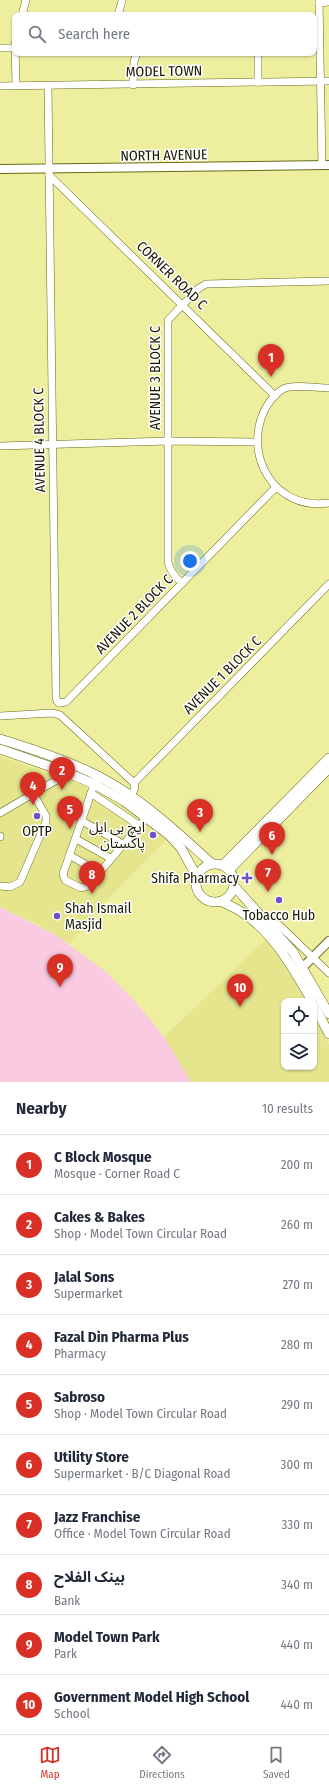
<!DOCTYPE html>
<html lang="en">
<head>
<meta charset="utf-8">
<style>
  body { margin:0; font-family:"Fira Sans Condensed","Noto Sans Arabic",sans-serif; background:#f6f6f7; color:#1f2937 }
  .controls { position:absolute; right:12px; bottom:12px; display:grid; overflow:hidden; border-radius:8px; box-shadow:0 1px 3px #0004 }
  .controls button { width:36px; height:36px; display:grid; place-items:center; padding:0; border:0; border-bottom:1px solid #e0e1e3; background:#fff; color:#1f2937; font:20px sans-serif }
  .you { position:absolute; left:190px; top:561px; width:14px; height:14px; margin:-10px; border:3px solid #fff; border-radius:50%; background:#1a73e8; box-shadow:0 0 0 6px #1a73e833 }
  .badge { display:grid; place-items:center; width:26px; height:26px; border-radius:50%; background:#d93025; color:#fff; font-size:13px; font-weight:700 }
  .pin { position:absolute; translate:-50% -33px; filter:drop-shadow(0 1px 2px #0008) }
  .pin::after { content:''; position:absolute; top:21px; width:14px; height:12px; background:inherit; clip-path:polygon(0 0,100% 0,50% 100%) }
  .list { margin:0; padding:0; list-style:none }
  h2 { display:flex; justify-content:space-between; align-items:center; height:52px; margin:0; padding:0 16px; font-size:17px }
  h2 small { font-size:13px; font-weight:400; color:#747a83 }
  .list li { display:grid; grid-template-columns:26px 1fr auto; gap:12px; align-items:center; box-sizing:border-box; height:60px; padding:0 16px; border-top:1px solid #e0e1e3 }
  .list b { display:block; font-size:15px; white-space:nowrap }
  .list p { margin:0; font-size:13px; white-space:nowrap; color:#747a83 }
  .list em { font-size:13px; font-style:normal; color:#747a83 }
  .icon { flex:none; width:22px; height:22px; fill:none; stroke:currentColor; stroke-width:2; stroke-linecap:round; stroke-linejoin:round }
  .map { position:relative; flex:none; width:329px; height:1082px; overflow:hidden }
  .search { position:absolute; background:#fff; box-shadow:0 1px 3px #0004; left:12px; right:12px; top:12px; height:44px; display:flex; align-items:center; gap:10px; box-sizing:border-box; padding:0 14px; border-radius:8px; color:#747a83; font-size:15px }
  .sheet { height:652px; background:#fff }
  nav { display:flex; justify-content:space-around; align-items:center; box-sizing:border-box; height:56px; border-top:1px solid #e0e1e3; background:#fff; font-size:11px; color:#747a83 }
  nav a { display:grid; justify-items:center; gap:2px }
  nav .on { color:#d93025 }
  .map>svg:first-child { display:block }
  .built { fill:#e4e58d }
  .green { fill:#f9cae0 }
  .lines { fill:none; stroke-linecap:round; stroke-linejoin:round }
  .minor-casing { stroke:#696915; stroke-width:8 }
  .tertiary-casing { stroke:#696915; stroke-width:10 }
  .secondary-casing { stroke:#696915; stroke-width:10 }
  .minor { stroke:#fff; stroke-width:7 }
  .tertiary { stroke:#fff; stroke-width:8 }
  .secondary { stroke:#fff; stroke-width:9 }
  .poi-dot { fill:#6c51cb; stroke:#fff; stroke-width:1.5 }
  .labels { text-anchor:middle; stroke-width:3; stroke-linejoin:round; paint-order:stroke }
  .street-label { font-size:14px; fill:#171600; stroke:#fff }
  .poi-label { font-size:14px; fill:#171600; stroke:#fff; text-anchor:end }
</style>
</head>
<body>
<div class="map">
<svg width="329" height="1082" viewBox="0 0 329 1082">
  <rect width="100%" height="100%" fill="#edef9f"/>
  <!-- built -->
  <g class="built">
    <path d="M 0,756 L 83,786 L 108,798 L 129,809 L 167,839 L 82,925 L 84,928 L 70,944 L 41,926 L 0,907 Z"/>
    <path d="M 266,939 L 294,977 L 307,1001 L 284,1001 L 284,1067 L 314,1067 L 314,1013 L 329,1045 L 329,1082 L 191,1082 L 164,1037 Z"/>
  </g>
  <!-- green -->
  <path class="green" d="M 0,907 L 56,935 L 105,971 L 136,1002 L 164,1037 L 191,1082 L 0,1082 Z"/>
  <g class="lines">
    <!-- minor casing -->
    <g class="minor-casing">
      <g id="minor">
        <path d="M 319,0 L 322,165"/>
        <path d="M 319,3 L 329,2"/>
        <path d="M 22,15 L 26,0"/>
        <path d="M 118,15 L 122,1"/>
        <path d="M 15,44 L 16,85"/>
        <path d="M 0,48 L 15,48"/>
        <path d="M 258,53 L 258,82"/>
        <path d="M 133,85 L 134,61 L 137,53"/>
        <path d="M 0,86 L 329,81"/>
        <path d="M 48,86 L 56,697 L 57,701 L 59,703"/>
        <path d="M 49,175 L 275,396"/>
        <path d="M 329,388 C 318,388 292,384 283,389 C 276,393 269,402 265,409 C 242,456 275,511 329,503"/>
        <path d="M 0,446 L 168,441 L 257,442"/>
        <path d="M 182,583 C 175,577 170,571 168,562 L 168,320 L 199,288 L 206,284 L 329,281"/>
        <path d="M 59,703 L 66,702 L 276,487"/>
        <path d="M 0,716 L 52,713 L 60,715 L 134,783 L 135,788 L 131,796"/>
        <path d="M 96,779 L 63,874 L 65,880 L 81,888 L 88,886 L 147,817"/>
        <path d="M 134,783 L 329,584"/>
        <path d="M 91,793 L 140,826"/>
        <path d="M 0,813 L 60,778 L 66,762"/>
        <path d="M 82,821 L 123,844"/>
        <path d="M 0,836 L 0,837"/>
        <path d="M 76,839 L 110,858"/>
        <path d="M 69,855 L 99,872"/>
        <path d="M 0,886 L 10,887 L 20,882 L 46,822 L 46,816 L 33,793"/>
        <path d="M 271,926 L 273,924 L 279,925 L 329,973"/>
      </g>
    </g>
    <!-- tertiary casing -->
    <g class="tertiary-casing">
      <g id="tertiary">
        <path d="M 0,169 L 329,165"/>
        <path d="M 298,972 L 329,941"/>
      </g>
    </g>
    <!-- secondary casing -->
    <g class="secondary-casing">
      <g id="secondary">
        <path d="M 0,739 C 33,749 67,760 98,776 C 141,798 176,831 212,864"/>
        <path d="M 0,749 L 63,771 L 94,784 L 124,801 L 169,835 L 181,848 L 197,877"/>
        <circle cx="215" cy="883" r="19"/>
        <path d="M 223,865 L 329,758"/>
        <path d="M 229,870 L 329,768"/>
        <path d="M 234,886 L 293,952 L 329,1014"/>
        <path d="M 221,901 C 228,905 236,908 243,913 C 274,933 294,970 312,1001"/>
        <path d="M 314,1005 L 329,1034"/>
      </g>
    </g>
    <!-- minor -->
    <use href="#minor" class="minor"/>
    <!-- tertiary -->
    <use href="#tertiary" class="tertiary"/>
    <!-- secondary -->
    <use href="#secondary" class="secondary"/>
  </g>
  <!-- markers -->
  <g class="poi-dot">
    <circle cx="37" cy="816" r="4"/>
    <circle cx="153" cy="835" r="4"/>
    <path d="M245 872h4v4h4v4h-4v4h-4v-4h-4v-4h4z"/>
    <circle cx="279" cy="900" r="4"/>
    <circle cx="57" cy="916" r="4"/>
  </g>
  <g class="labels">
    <!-- street labels -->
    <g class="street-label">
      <text transform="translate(164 71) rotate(-1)" y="5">MODEL TOWN</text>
      <text transform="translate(164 155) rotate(-1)" y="5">NORTH AVENUE</text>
      <text transform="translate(172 275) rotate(44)" y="5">CORNER ROAD C</text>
      <text transform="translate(155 378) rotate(-90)" y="5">AVENUE 3 BLOCK C</text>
      <text transform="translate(39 440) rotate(-91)" y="5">AVENUE 4 BLOCK C</text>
      <text transform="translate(134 614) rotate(-46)" y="5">AVENUE 2 BLOCK C</text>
      <text transform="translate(222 675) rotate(-45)" y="5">AVENUE 1 BLOCK C</text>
    </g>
    <!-- poi labels -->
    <g class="poi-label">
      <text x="145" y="832">ایچ بی ایل<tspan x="145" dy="16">پاکستان</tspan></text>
      <text x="37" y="836" text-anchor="middle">OPTP</text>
      <text x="239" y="883">Shifa Pharmacy</text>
      <text x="65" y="913" text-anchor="start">Shah Ismail<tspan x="65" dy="16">Masjid</tspan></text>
      <text x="279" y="920" text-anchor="middle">Tobacco Hub</text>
    </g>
  </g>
</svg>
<div class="controls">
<button><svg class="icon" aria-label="locate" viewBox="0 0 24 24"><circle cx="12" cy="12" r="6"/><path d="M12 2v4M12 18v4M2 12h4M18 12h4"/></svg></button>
<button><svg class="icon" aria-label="layers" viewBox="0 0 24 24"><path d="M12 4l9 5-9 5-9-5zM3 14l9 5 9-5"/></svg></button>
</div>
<div class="you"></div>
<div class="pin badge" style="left:271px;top:377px">1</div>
<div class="pin badge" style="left:62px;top:790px">2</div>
<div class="pin badge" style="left:200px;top:832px">3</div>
<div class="pin badge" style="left:33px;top:805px">4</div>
<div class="pin badge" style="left:70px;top:829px">5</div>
<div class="pin badge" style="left:272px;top:855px">6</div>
<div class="pin badge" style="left:268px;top:892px">7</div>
<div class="pin badge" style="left:92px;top:894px">8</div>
<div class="pin badge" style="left:60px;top:987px">9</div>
<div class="pin badge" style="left:240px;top:1007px">10</div>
<div class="search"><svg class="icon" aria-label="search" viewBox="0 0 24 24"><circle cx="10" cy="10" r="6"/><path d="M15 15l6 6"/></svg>Search here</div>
</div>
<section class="sheet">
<h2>Nearby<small>10 results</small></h2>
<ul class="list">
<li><span class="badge">1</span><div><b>C Block Mosque</b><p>Mosque · Corner Road C</p></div><em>200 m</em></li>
<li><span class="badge">2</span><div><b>Cakes &amp; Bakes</b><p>Shop · Model Town Circular Road</p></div><em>260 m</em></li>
<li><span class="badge">3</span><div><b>Jalal Sons</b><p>Supermarket</p></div><em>270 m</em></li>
<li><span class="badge">4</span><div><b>Fazal Din Pharma Plus</b><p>Pharmacy</p></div><em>280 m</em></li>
<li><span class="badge">5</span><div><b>Sabroso</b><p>Shop · Model Town Circular Road</p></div><em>290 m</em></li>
<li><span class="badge">6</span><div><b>Utility Store</b><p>Supermarket · B/C Diagonal Road</p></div><em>300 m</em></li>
<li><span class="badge">7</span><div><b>Jazz Franchise</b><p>Office · Model Town Circular Road</p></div><em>330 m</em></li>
<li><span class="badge">8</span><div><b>بینک الفلاح</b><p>Bank</p></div><em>340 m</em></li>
<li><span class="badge">9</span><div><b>Model Town Park</b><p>Park</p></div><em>440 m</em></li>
<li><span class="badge">10</span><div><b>Government Model High School</b><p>School</p></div><em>440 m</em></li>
</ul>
</section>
<nav>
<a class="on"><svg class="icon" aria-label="map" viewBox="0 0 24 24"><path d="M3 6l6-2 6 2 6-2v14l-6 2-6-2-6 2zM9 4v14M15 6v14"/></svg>Map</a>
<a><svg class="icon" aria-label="directions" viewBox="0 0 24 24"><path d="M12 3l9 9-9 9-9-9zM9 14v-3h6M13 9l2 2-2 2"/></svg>Directions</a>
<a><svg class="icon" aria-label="saved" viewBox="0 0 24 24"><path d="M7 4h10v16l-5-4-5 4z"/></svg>Saved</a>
</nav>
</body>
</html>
